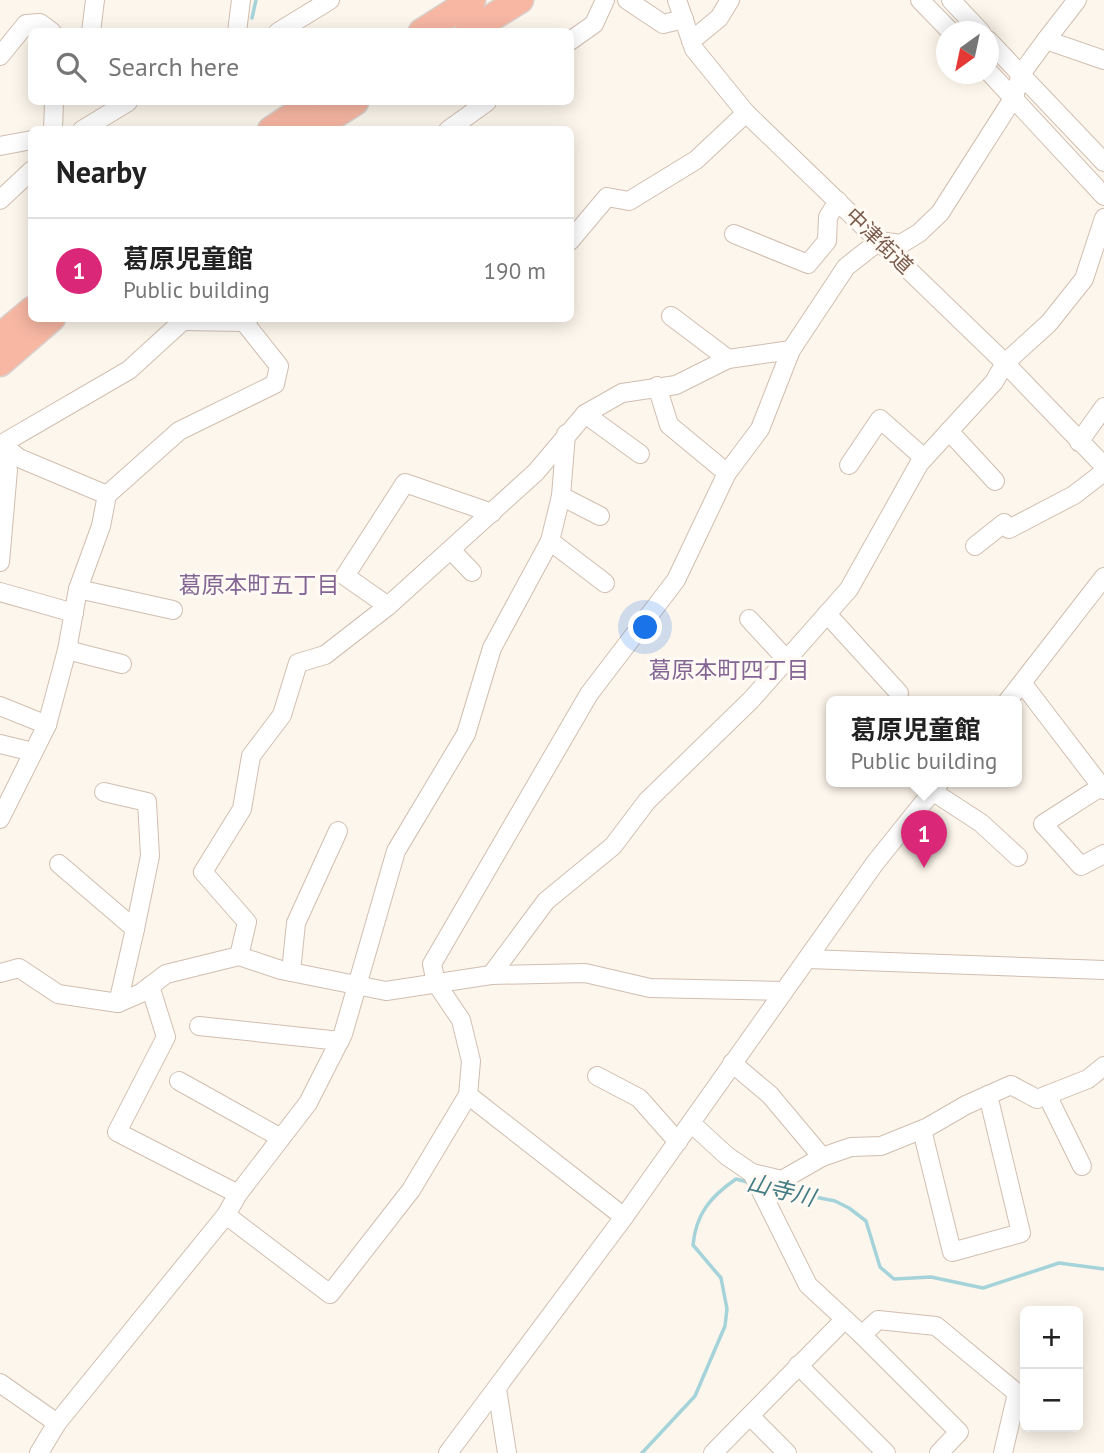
<!DOCTYPE html>
<html lang="en">
<head>
<meta charset="utf-8">
<style>
  body { margin:0; font-family:"PT Sans","Noto Sans JP",sans-serif; background:#f2f2f2; color:#222 }
  .controls { position:absolute; right:21px; bottom:21px; display:grid; overflow:hidden; border-radius:10px; box-shadow:0 4px 18px #0003 }
  .controls button { width:63px; height:63px; display:grid; place-items:center; padding:0; border:0; border-bottom:2px solid #e0e0e0; background:#fff; color:#222; font:35px sans-serif }
  .compass { position:absolute; left:936px; top:21px; width:63px; height:63px; border-radius:50%; background:#fff; box-shadow:0 4px 18px #0003; rotate:213deg }
  .you { position:absolute; left:646px; top:628px; width:24px; height:24px; margin:-18px; border:5px solid #fff; border-radius:50%; background:#1a73e8; box-shadow:0 0 0 10px #1a73e833 }
  .badge { display:grid; place-items:center; width:46px; height:46px; border-radius:50%; background:#db2777; color:#fff; font-size:23px; font-weight:700 }
  .pin { position:absolute; translate:-50% -58px; filter:drop-shadow(0 2px 4px #0008) }
  .pin::after { content:''; position:absolute; top:37px; width:24px; height:21px; background:inherit; clip-path:polygon(0 0,100% 0,50% 100%) }
  .popup { position:absolute; left:826px; top:696px; width:196px; height:91px; box-sizing:border-box; display:grid; place-content:center; border-radius:10px; background:#fff; filter:drop-shadow(0 2px 5px #0005); font-size:23px; white-space:nowrap; color:#767676 }
  .popup b { font-size:26px; color:#222 }
  .popup::after { content:''; position:absolute; left:50%; top:100%; margin-left:-14px; border:14px solid transparent; border-top-color:#fff }
  .list { margin:0; padding:0; list-style:none }
  h2 { display:flex; justify-content:space-between; align-items:center; height:91px; margin:0; padding:0 28px; font-size:30px }
  h2 small { font-size:23px; font-weight:400; color:#767676 }
  .list li { display:grid; grid-template-columns:46px 1fr auto; gap:21px; align-items:center; box-sizing:border-box; height:105px; padding:0 28px; border-top:2px solid #e0e0e0 }
  .list b { display:block; font-size:26px; white-space:nowrap }
  .list p { margin:0; font-size:23px; white-space:nowrap; color:#767676 }
  .list em { font-size:23px; font-style:normal; color:#767676 }
  .icon { flex:none; width:38px; height:38px; fill:none; stroke:currentColor; stroke-width:2; stroke-linecap:round; stroke-linejoin:round }
  .map { position:relative; flex:none; width:1104px; height:1453px; overflow:hidden }
  .search { position:absolute; background:#fff; box-shadow:0 4px 18px #0003; left:28px; top:28px; width:546px; height:77px; display:flex; align-items:center; gap:18px; box-sizing:border-box; padding:0 24px; border-radius:10px; color:#767676; font-size:26px }
  .panel { position:absolute; background:#fff; box-shadow:0 4px 18px #0003; left:28px; top:126px; width:546px; height:196px; border-radius:10px }
  .map>svg:first-child { display:block }
  .lines { fill:none; stroke-linecap:round; stroke-linejoin:round }
  .stream { stroke:#a5d3da; stroke-width:3.5 }
  .minor-casing { stroke:#d1beb0; stroke-width:20 }
  .highway-casing { stroke:#dad1cd; stroke-width:29 }
  .minor { stroke:#fff; stroke-width:18 }
  .highway { stroke:#f7b7a3; stroke-width:26 }
  .labels { text-anchor:middle; stroke-width:6; stroke-linejoin:round; paint-order:stroke }
  .street-label { font-size:21px; fill:#7a5c4d; stroke:#fffaf3 }
  .neighbourhood-label { font-size:23px; fill:#846695; stroke:#fffaf3 }
  .water-label { font-size:23px; font-style:italic; fill:#437c86; stroke:#fffaf3 }
</style>
</head>
<body>
<div class="map">
<svg width="1104" height="1453" viewBox="0 0 1104 1453">
  <rect width="100%" height="100%" fill="#fdf6ec"/>
  <g class="lines">
    <!-- stream -->
    <g class="stream">
      <path d="M 252,18 L 256,0"/>
      <path d="M 765,1187 L 835,1201 L 849,1208 L 866,1221 L 880,1267 L 894,1279 L 931,1277 L 983,1288 L 1059,1263 L 1104,1269"/>
      <path d="M 642,1453 L 695,1396 L 725,1326 L 727,1309 L 721,1278 L 693,1245 C 696,1214 710,1197 736,1179 L 751,1183"/>
    </g>
    <!-- minor casing -->
    <g class="minor-casing">
      <g id="minor">
        <path d="M 627,0 L 663,24 L 684,19"/>
        <path d="M 677,0 L 694,49 L 746,113 L 1005,363 L 1104,466"/>
        <path d="M 920,0 L 951,32"/>
        <path d="M 951,0 L 981,32"/>
        <path d="M 91,32 L 95,0"/>
        <path d="M 237,32 L 241,0"/>
        <path d="M 278,32 L 330,0"/>
        <path d="M 988,40 L 1104,162"/>
        <path d="M 1046,40 L 1077,0"/>
        <path d="M 570,41 L 594,24 L 605,0"/>
        <path d="M 691,41 L 719,18 L 730,0"/>
        <path d="M 0,56 L 26,24 L 40,23 L 52,32"/>
        <path d="M 988,71 L 1104,196"/>
        <path d="M 53,130 L 54,102"/>
        <path d="M 82,130 L 128,102"/>
        <path d="M 448,130 L 487,102"/>
        <path d="M 0,146 L 32,140"/>
        <path d="M 0,200 L 32,170"/>
        <path d="M 734,234 L 808,264 L 827,241 L 828,217 L 838,201"/>
        <path d="M 570,241 L 607,197 L 629,201 L 696,160 L 746,113"/>
        <path d="M 671,316 L 728,359"/>
        <path d="M 182,321 L 244,322"/>
        <path d="M 657,386 L 669,425 L 727,473"/>
        <path d="M 585,414 L 640,454"/>
        <path d="M 949,431 L 995,481"/>
        <path d="M 1079,442 L 1104,407"/>
        <path d="M 1,444 L 19,458 L 107,495"/>
        <path d="M 0,445 L 129,370 L 186,318"/>
        <path d="M 849,465 L 880,419 L 924,458"/>
        <path d="M 561,496 L 600,516"/>
        <path d="M 550,541 L 605,583"/>
        <path d="M 975,546 L 1004,523 L 1009,529 L 1074,495 L 1104,472"/>
        <path d="M 451,550 L 472,572"/>
        <path d="M 0,562 L 8,470 L 1,444"/>
        <path d="M 78,589 L 173,610"/>
        <path d="M 0,592 L 74,613"/>
        <path d="M 388,606 L 345,576 L 405,483 L 492,513"/>
        <path d="M 827,614 L 899,693"/>
        <path d="M 749,619 L 787,660"/>
        <path d="M 67,650 L 122,664"/>
        <path d="M 1023,684 L 1104,790"/>
        <path d="M 1007,702 L 1104,577"/>
        <path d="M 0,706 L 47,725"/>
        <path d="M 0,744 L 33,752"/>
        <path d="M 1102,786 L 1043,824 L 1081,866 L 1104,854"/>
        <path d="M 932,791 L 981,823 L 1018,857"/>
        <path d="M 104,792 L 147,802 L 150,856 L 135,929"/>
        <path d="M 0,819 L 47,725 L 67,650 L 78,589 L 101,526 L 107,495 L 179,431 L 275,384 L 279,366 L 244,322 L 249,318"/>
        <path d="M 59,864 L 135,929 L 118,1003"/>
        <path d="M 239,956 L 247,922 L 203,872 L 242,809 L 251,756 L 282,715 L 298,663 L 325,655 L 388,606 L 536,472 L 585,414 L 622,393 L 676,385 L 728,359 L 791,350"/>
        <path d="M 808,959 L 1104,970"/>
        <path d="M 291,972 L 296,923 L 338,831"/>
        <path d="M 0,973 L 19,968 L 58,994 L 118,1003 L 141,993 L 166,974 L 239,956 L 281,970 L 386,991 L 491,975 L 585,973 L 650,988 L 784,991"/>
        <path d="M 491,975 L 546,901 L 613,846 L 647,801 L 751,700 L 849,589 L 919,464 L 994,382 L 1005,363 L 1049,323 L 1084,279 L 1104,218"/>
        <path d="M 150,986 L 166,1037 L 117,1132 L 238,1194"/>
        <path d="M 199,1026 L 340,1041"/>
        <path d="M 732,1063 L 770,1095 L 822,1157 L 782,1180 L 752,1173"/>
        <path d="M 597,1076 L 639,1098 L 678,1142"/>
        <path d="M 179,1081 L 281,1138"/>
        <path d="M 468,1095 L 624,1217"/>
        <path d="M 1047,1095 L 1082,1166"/>
        <path d="M 691,1123 L 727,1156 L 752,1173 L 808,1285 L 862,1335 L 878,1320 L 936,1326 L 1017,1393 L 1003,1453"/>
        <path d="M 922,1130 L 952,1252 L 1021,1233 L 988,1095"/>
        <path d="M 822,1157 L 851,1147 L 881,1146 L 928,1127 L 966,1105 L 1011,1085 L 1037,1099 L 1088,1079 L 1104,1066"/>
        <path d="M 226,1215 L 330,1294 L 411,1190 L 468,1095 L 471,1061 L 461,1020 L 436,983 L 432,964 L 589,694 L 676,580 L 727,473 L 760,429 L 791,350 L 846,267 L 879,241 L 901,244 L 919,233 L 940,213 L 1014,97 L 1021,74 L 1046,40 L 1104,60"/>
        <path d="M 862,1335 L 959,1432 L 939,1453"/>
        <path d="M 798,1365 L 886,1453"/>
        <path d="M 0,1383 L 57,1423"/>
        <path d="M 497,1389 L 507,1453"/>
        <path d="M 750,1416 L 787,1453"/>
        <path d="M 39,1453 L 57,1423 L 226,1215 L 238,1194 L 308,1103 L 343,1034 L 396,851 L 466,734 L 492,648 L 550,541 L 561,496 L 566,434"/>
        <path d="M 448,1453 L 624,1217 L 875,863 L 940,782"/>
        <path d="M 713,1453 L 844,1320"/>
      </g>
    </g>
    <!-- highway casing -->
    <g class="highway-casing">
      <g id="highway">
        <path d="M 422,32 L 472,0"/>
        <path d="M 468,32 L 520,0"/>
        <path d="M 271,130 L 313,102"/>
        <path d="M 311,130 L 355,102"/>
        <path d="M 0,337 L 32,310"/>
        <path d="M 0,363 L 52,318"/>
      </g>
    </g>
    <!-- minor -->
    <use href="#minor" class="minor"/>
    <!-- highway -->
    <use href="#highway" class="highway"/>
  </g>
  <g class="labels">
    <!-- street labels -->
    <g class="street-label">
      <text transform="translate(879 241) rotate(44)" y="7">中津街道</text>
    </g>
    <!-- neighbourhood labels -->
    <g class="neighbourhood-label">
      <text x="259" y="593">葛原本町五丁目</text>
      <text x="729" y="678">葛原本町四丁目</text>
    </g>
    <!-- water labels -->
    <g class="water-label">
      <text transform="translate(781 1190) rotate(14)" y="8">山寺川</text>
    </g>
  </g>
</svg>
<div class="controls">
<button>+</button>
<button>−</button>
</div>
<svg class="compass" viewBox="-18 -18 36 36"><path d="M0-13l5 13h-10z" fill="#e53935"/><path d="M0 13l5-13h-10z" fill="#767676"/></svg>
<div class="you"></div>
<div class="pin badge" style="left:924px;top:868px">1</div>
<div class="popup"><b>葛原児童館</b>Public building</div>
<div class="search"><svg class="icon" aria-label="search" viewBox="0 0 24 24"><circle cx="10" cy="10" r="6"/><path d="M15 15l6 6"/></svg>Search here</div>
<section class="panel">
<h2>Nearby<small></small></h2>
<ul class="list">
<li><span class="badge">1</span><div><b>葛原児童館</b><p>Public building</p></div><em>190 m</em></li>
</ul>
</section>
</div>
</body>
</html>
